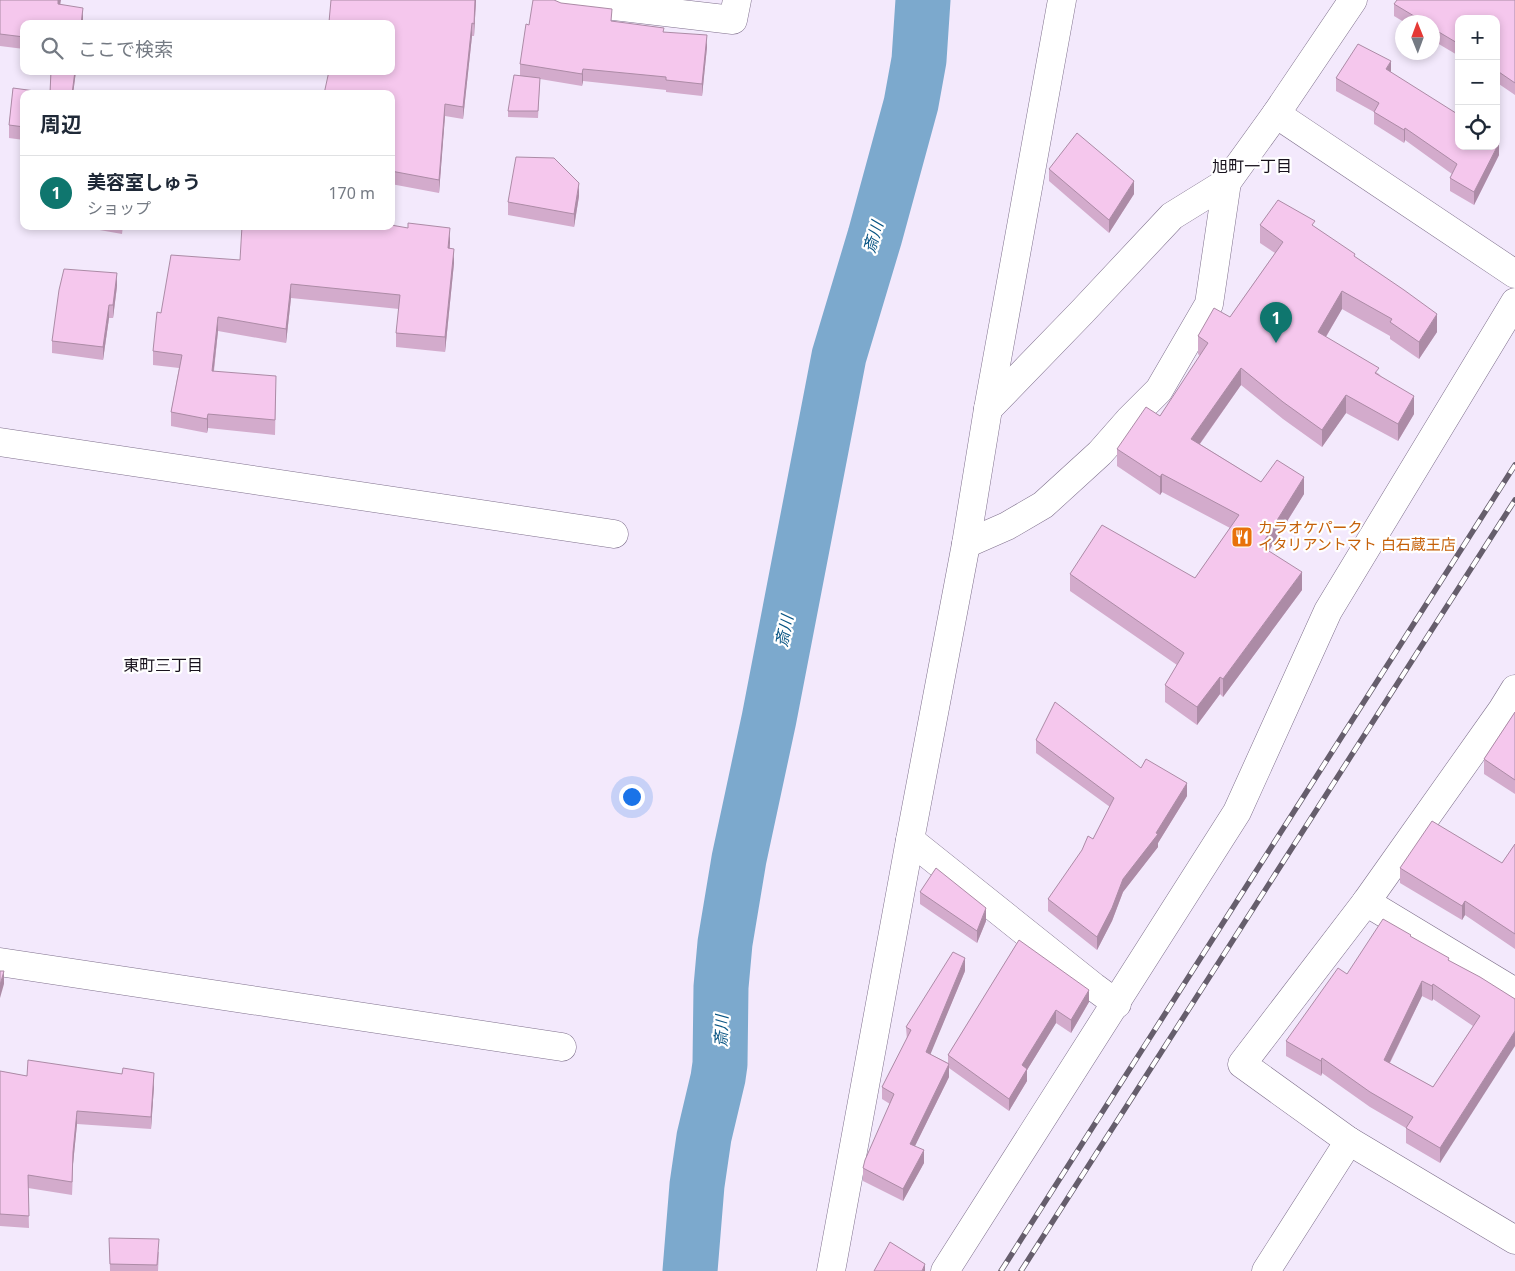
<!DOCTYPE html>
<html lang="ja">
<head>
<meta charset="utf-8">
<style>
  body { margin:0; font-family:"Noto Sans","Noto Sans JP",sans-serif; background:#f6f6f7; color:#1f2937 }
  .controls { position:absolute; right:15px; top:15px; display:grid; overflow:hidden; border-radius:10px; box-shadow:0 2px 8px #0003 }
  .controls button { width:45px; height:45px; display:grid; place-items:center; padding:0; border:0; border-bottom:1px solid #e0e1e3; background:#fff; color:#1f2937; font:25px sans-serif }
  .compass { position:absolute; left:1395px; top:15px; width:45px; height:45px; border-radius:50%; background:#fff; box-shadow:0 2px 8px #0003; rotate:359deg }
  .you { position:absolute; left:631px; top:796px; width:18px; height:18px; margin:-12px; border:4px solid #fff; border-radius:50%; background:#1a73e8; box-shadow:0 0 0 8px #1a73e833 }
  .badge { display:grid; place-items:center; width:32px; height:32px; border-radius:50%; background:#0f766e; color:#fff; font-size:16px; font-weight:700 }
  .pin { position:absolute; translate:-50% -41px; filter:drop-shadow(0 1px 2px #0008) }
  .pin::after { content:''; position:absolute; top:26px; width:18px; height:15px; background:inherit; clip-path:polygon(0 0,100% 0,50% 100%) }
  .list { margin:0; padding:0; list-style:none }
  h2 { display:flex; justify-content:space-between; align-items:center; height:65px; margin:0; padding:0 20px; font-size:21px }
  h2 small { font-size:16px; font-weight:400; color:#747a83 }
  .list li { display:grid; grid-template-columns:32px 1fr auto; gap:15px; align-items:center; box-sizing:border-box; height:75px; padding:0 20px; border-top:1px solid #e0e1e3 }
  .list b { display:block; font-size:19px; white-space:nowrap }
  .list p { margin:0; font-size:16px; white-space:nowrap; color:#747a83 }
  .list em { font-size:16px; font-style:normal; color:#747a83 }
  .icon { flex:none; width:28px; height:28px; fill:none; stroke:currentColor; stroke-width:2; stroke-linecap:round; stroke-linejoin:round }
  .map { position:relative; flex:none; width:1515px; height:1271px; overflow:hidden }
  .search { position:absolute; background:#fff; box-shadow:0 2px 8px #0003; left:20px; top:20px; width:375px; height:55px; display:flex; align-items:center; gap:12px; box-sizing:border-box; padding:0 18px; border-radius:10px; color:#747a83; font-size:19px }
  .panel { position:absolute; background:#fff; box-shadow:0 2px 8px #0003; left:20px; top:90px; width:375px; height:140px; border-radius:10px }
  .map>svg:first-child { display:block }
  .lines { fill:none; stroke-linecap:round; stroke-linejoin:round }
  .river { stroke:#7ca9cd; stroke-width:55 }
  .minor-casing { stroke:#7f708c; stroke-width:29 }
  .minor { stroke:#fff; stroke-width:28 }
  .rail-casing { stroke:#665e6c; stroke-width:5.5 }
  .rail { stroke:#fff; stroke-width:4; stroke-dasharray:11; stroke-linecap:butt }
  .wall { fill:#d3abcc; fill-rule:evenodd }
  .shaded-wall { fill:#ac8ba6 }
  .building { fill:#f5c7ed; stroke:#ac8ba6; fill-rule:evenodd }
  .labels { text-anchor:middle; stroke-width:4.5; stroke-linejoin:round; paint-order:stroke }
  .food-label { font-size:15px; fill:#c56008; stroke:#fff; text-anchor:start }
  .neighbourhood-label { font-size:16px; fill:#18121d; stroke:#fff }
  .water-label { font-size:16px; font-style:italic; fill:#0a5685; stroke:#fff }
</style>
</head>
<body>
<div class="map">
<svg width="1515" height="1271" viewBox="0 0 1515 1271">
  <rect width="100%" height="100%" fill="#f3e9fc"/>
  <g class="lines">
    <!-- river -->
    <path class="river" d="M 690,1271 L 697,1185 L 704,1137 L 718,1078 L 720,1064 L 721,987 L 725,943 L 739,859 L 769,719 L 839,356 L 875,236 L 911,104 L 919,60 L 923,0"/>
    <!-- minor casing -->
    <g class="minor-casing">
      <g id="minor">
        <path d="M 563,0 L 733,20 L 737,0"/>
        <path d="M 1276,114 L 1515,274"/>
        <path d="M 988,409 L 1082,312 L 1172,216 L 1227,182 L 1276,114 L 1353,0"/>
        <path d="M 0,442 L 614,534"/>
        <path d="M 966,544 L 1007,526 L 1043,505 L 1100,453 L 1129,420 L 1159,390 L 1209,304 L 1227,182"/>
        <path d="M 1515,689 L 1502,710 L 1366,902 L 1242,1064 L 1349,1141 L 1515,1240"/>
        <path d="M 910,840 L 1094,987 L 1117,1004"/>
        <path d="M 1366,902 L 1515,992"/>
        <path d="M 0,962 L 562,1047"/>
        <path d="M 831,1271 L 910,840 L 966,544 L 988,409 L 1062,0"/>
        <path d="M 945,1271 L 1237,812 L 1328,611 L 1515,302"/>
        <path d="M 1266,1271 L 1349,1141"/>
      </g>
    </g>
    <!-- minor -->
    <use href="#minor" class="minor"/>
    <!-- rail casing -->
    <g class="rail-casing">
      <g id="rail">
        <path d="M 1001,1271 L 1515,465"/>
        <path d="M 1021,1271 L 1515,500"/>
      </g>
    </g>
    <!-- rail -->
    <use href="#rail" class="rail"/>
  </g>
  <!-- wall -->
  <g class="wall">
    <path d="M 0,0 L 60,4 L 83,21 L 83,24 L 24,24 L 24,49 L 0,46 Z"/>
    <path d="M 331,0 L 476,0 L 474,36 L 472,36 L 463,119 L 445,116 L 439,193 L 391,184 L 391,24 L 329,24 Z"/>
    <path d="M 1515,0 L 1515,95 L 1496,82 L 1496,19 L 1459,19 L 1459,56 L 1432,40 L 1432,22 L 1404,22 L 1394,16 L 1394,4 Z"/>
    <path d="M 612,21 L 664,32 L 707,47 L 702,96 L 666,92 L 666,90 L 583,81 L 582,86 L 540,79 L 538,118 L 508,117 L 508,111 L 520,75 L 520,64 L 529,25 Z"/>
    <path d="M 51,71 L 76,71 L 73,94 L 24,94 L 24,140 L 9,138 L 9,125 L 13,88 L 50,93 Z"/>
    <path d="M 1391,72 L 1459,146 L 1499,155 L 1474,205 L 1450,191 L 1450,178 L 1452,174 L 1405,140 L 1404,143 L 1374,124 L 1374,112 L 1336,91 L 1336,78 Z"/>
    <path d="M 1049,169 L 1134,194 L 1109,233 L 1049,181 Z"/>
    <path d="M 579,196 L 574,227 L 508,215 L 508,202 Z"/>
    <path d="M 1260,225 L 1315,227 L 1355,257 L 1437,332 L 1419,359 L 1390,339 L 1390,336 L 1342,309 L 1326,337 L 1379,374 L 1414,414 L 1398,441 L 1346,413 L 1322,447 L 1283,419 L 1241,385 L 1200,444 L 1261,482 L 1304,494 L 1269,551 L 1302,590 L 1223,697 L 1220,694 L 1197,725 L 1165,702 L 1165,685 L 1177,665 L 1070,591 L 1070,574 L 1195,578 L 1230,528 L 1162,492 L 1160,495 L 1117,466 L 1117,449 L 1160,416 L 1200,356 L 1198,354 L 1198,336 L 1230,317 L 1275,253 L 1260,243 Z"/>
    <path d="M 77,226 L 123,226 L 122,234 Z"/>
    <path d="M 450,242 L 450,249 L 454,263 L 445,352 L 396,347 L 396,333 L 399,309 L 291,298 L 286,343 L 218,331 L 214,371 L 276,390 L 275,435 L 208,428 L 207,433 L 171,426 L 171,412 L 179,368 L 153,365 L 153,351 L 161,313 L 240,260 Z"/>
    <path d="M 117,286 L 113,318 L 109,318 L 103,360 L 52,353 L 52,341 Z"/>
    <path d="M 1515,712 L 1515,794 L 1484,774 L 1484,759 Z"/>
    <path d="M 1036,740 L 1141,768 L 1187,796 L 1158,843 L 1158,847 L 1123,892 L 1112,921 L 1097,950 L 1048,911 L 1048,899 L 1093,839 L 1110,807 L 1036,753 Z"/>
    <path d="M 1515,844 L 1515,949 L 1465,915 L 1462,920 L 1400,883 L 1400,868 L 1502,863 Z"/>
    <path d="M 920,892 L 986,921 L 977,943 L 920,904 Z"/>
    <path d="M 1411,937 L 1449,961 L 1515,999 L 1440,1163 L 1406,1143 L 1406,1128 L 1370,1107 L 1322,1073 L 1321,1076 L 1286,1056 L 1286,1041 L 1347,974 ZM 1422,996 L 1432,1001 L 1433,999 L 1473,1026 L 1433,1087 L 1390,1063 Z"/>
    <path d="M 1019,940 L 1089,1002 L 1071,1033 L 1056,1023 L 1027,1070 L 1027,1081 L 1009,1111 L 949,1068 L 949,1077 L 915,1146 L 924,1163 L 903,1201 L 863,1181 L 863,1168 L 890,1104 L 882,1099 L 882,1087 L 907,1040 L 906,1027 L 965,971 L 930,1054 L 948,1063 L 948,1055 Z"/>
    <path d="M 0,1071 L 27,1076 L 154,1086 L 151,1129 L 77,1124 L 73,1164 L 72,1195 L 28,1188 L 29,1228 L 0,1226 Z"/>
    <path d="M 109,1238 L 159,1252 L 158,1271 L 110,1271 Z"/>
  </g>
  <!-- shaded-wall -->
  <g class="shaded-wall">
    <path d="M 58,0 L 61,0 L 58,17 Z"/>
    <path d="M 475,0 L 476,0 L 474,36 L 474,24 Z"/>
    <path d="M 83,8 L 83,24 L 81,24 Z"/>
    <path d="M 472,23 L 472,36 L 463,119 L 463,107 Z"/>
    <path d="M 707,35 L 707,47 L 702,96 L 702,84 Z"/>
    <path d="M 1391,61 L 1391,73 L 1386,69 Z"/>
    <path d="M 583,69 L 583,81 L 582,86 L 582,74 Z"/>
    <path d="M 75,71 L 76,71 L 73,94 L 72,94 Z"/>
    <path d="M 445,104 L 445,116 L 439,193 L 439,180 Z"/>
    <path d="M 1405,128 L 1405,140 L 1404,143 L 1404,130 Z"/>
    <path d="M 1499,143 L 1499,155 L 1474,205 L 1474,192 Z"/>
    <path d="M 1134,181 L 1134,194 L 1109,233 L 1109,220 Z"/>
    <path d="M 579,183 L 579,196 L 574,227 L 574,214 Z"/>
    <path d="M 450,228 L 450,242 L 448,263 L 448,248 Z"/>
    <path d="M 454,249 L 454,263 L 445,352 L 445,337 Z"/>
    <path d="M 117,273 L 117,286 L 113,318 L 113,305 Z"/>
    <path d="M 291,284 L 291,298 L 286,343 L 286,329 Z"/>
    <path d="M 1342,291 L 1342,309 L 1318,350 L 1318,332 Z"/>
    <path d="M 109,305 L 109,318 L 103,360 L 103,347 Z"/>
    <path d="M 1437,314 L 1437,332 L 1419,359 L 1419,342 Z"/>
    <path d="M 218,317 L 218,331 L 212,385 L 212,371 Z"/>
    <path d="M 1241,368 L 1241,385 L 1191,456 L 1191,439 Z"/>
    <path d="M 1346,395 L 1346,413 L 1322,447 L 1322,430 Z"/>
    <path d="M 1414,396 L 1414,414 L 1398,441 L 1398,424 Z"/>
    <path d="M 208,414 L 208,428 L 207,433 L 207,419 Z"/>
    <path d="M 1162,474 L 1162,492 L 1160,495 L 1160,477 Z"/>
    <path d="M 1304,477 L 1304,494 L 1261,563 L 1261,546 Z"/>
    <path d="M 1302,572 L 1302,590 L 1223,697 L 1223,679 Z"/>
    <path d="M 1220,677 L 1220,694 L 1197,725 L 1197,707 Z"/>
    <path d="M 1187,783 L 1187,796 L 1158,843 L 1158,847 L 1123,892 L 1112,921 L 1097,950 L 1097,937 L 1123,879 L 1156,833 Z"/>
    <path d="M 1465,901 L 1465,915 L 1462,920 L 1462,906 Z"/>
    <path d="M 986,908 L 986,921 L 977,943 L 977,931 Z"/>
    <path d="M 965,958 L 965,971 L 926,1065 L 926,1052 Z"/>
    <path d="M 4,971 L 4,984 L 0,998 L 0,985 Z"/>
    <path d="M 1422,981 L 1422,996 L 1384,1074 L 1384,1060 Z"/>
    <path d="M 1433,984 L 1433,999 L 1432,1001 L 1432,986 Z"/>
    <path d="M 1089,990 L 1089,1002 L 1071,1033 L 1071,1020 Z"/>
    <path d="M 1056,1010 L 1056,1023 L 1027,1070 L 1027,1081 L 1009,1111 L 1009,1099 L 1022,1065 Z"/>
    <path d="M 1515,1031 L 1515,1046 L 1440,1163 L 1440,1148 Z"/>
    <path d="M 1322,1058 L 1322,1073 L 1321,1076 L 1321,1061 Z"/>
    <path d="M 949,1064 L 949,1077 L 910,1156 L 910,1144 Z"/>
    <path d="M 154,1073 L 154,1086 L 151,1129 L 151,1117 Z"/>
    <path d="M 77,1111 L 77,1124 L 73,1164 L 72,1195 L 73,1152 Z"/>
    <path d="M 924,1150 L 924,1163 L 903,1201 L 903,1189 Z"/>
    <path d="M 925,1264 L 925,1271 L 922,1271 Z"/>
  </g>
  <!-- building -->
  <g class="building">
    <path d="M 0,0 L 58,0 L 58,4 L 83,8 L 81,24 L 24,24 L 24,37 L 0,34 Z"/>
    <path d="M 331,0 L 475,0 L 474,24 L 472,23 L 463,107 L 445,104 L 439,180 L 391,171 L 391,94 L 324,94 L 329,71 L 391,71 L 391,24 L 339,24 L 329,22 Z"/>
    <path d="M 533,0 L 554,0 L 561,3 L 612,9 L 611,21 L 664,28 L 663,32 L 707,35 L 702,84 L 666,80 L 666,77 L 583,69 L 582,74 L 520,64 L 526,24 L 529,25 Z"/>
    <path d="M 1397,0 L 1515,0 L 1515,83 L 1496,70 L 1496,19 L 1459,19 L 1459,44 L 1432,28 L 1432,22 L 1424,22 L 1394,4 Z"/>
    <path d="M 1358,44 L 1391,61 L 1386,69 L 1459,115 L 1459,146 L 1496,146 L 1496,141 L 1499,143 L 1474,192 L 1450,178 L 1457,164 L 1405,128 L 1404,130 L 1374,112 L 1379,103 L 1336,78 Z"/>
    <path d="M 51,71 L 75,71 L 72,94 L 24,94 L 24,127 L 9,125 L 13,88 L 50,93 Z"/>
    <path d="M 514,75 L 540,78 L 538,111 L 508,111 Z"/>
    <path d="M 1077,133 L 1134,181 L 1109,220 L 1049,169 Z"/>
    <path d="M 516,157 L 554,158 L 579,183 L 574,214 L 508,202 Z"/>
    <path d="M 1278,200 L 1315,221 L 1312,225 L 1355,254 L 1354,256 L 1404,290 L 1437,314 L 1419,342 L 1390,322 L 1392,319 L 1342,291 L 1318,332 L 1379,368 L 1375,373 L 1414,396 L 1398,424 L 1346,395 L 1322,430 L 1283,402 L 1241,368 L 1191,439 L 1261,482 L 1277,460 L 1304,477 L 1261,546 L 1302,572 L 1223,679 L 1220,677 L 1197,707 L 1165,685 L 1184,653 L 1070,574 L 1102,525 L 1195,578 L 1239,515 L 1162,474 L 1160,477 L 1117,449 L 1146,407 L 1160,416 L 1208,343 L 1198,336 L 1214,308 L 1230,317 L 1283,242 L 1260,225 Z"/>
    <path d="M 408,223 L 450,228 L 448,248 L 454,249 L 445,337 L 396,333 L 400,295 L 291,284 L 286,329 L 218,317 L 212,371 L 276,376 L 275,420 L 208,414 L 207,419 L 171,412 L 182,355 L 153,351 L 157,312 L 161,313 L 171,255 L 240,260 L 242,226 L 316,226 L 325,227 L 325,226 L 391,226 L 391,225 L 408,228 Z"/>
    <path d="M 64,269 L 117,273 L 113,305 L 109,305 L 103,347 L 52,341 L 59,290 Z"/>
    <path d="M 1055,702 L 1141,768 L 1146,759 L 1187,783 L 1156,833 L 1158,834 L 1123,879 L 1112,908 L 1097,937 L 1048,899 L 1082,850 L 1088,836 L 1093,839 L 1114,798 L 1036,740 Z"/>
    <path d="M 1515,712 L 1515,780 L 1484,759 Z"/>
    <path d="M 1432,821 L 1502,863 L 1515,844 L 1515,934 L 1465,901 L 1462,906 L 1400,868 Z"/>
    <path d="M 936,868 L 986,908 L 977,931 L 920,892 Z"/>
    <path d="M 1383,919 L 1411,935 L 1410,936 L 1449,958 L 1448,960 L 1480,977 L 1515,999 L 1515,1031 L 1440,1148 L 1406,1128 L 1413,1117 L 1370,1092 L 1322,1058 L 1321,1061 L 1286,1041 L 1338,968 L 1347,974 ZM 1422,981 L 1432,986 L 1433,984 L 1480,1016 L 1433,1087 L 1384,1060 Z"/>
    <path d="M 1019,940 L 1089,990 L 1071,1020 L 1056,1010 L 1022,1065 L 1027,1069 L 1009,1099 L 948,1055 Z"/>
    <path d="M 953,952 L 965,958 L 926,1052 L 949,1064 L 910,1144 L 924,1150 L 903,1189 L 863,1168 L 865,1160 L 894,1094 L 882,1087 L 911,1030 L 906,1027 Z"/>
    <path d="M 0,971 L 4,971 L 0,985 Z"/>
    <path d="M 28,1060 L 122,1074 L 123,1068 L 154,1073 L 151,1117 L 77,1111 L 73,1152 L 72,1182 L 28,1175 L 29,1216 L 0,1214 L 0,1071 L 27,1076 Z"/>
    <path d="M 109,1238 L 159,1239 L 157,1265 L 110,1264 Z"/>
    <path d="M 890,1242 L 925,1264 L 922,1271 L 874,1271 Z"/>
  </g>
  <!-- icons -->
  <defs>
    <g id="restaurant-square" transform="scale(1.125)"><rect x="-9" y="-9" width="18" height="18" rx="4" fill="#e8710a" stroke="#fff"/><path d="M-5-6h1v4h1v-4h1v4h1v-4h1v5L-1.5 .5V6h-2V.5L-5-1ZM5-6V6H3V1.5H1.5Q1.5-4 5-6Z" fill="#fff"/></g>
  </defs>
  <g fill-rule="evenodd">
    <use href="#restaurant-square" x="1242" y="537"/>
  </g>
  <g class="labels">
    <!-- food labels -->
    <g class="food-label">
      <text x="1258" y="533">カラオケパーク<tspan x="1258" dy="17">イタリアントマト 白石蔵王店</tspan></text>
    </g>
    <!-- neighbourhood labels -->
    <g class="neighbourhood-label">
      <text x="1252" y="172">旭町一丁目</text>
      <text x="163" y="671">東町三丁目</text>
    </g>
    <!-- water labels -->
    <g class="water-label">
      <text transform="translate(873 237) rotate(-74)" y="6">斎川</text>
      <text transform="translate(784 631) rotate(-79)" y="6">斎川</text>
      <text transform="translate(721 1031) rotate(-88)" y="6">斎川</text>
    </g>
  </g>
</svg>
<div class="controls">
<button>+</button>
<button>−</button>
<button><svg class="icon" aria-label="locate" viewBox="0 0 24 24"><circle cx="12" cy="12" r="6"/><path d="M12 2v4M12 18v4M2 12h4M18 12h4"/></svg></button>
</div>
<svg class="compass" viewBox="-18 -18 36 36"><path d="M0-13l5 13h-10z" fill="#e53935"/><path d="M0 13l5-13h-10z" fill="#747a83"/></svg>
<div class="you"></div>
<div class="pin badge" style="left:1276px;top:343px">1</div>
<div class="search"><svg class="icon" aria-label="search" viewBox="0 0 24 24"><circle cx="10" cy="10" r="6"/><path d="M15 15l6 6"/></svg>ここで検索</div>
<section class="panel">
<h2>周辺<small></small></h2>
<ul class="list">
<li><span class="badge">1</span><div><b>美容室しゅう</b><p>ショップ</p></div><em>170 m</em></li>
</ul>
</section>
</div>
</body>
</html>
